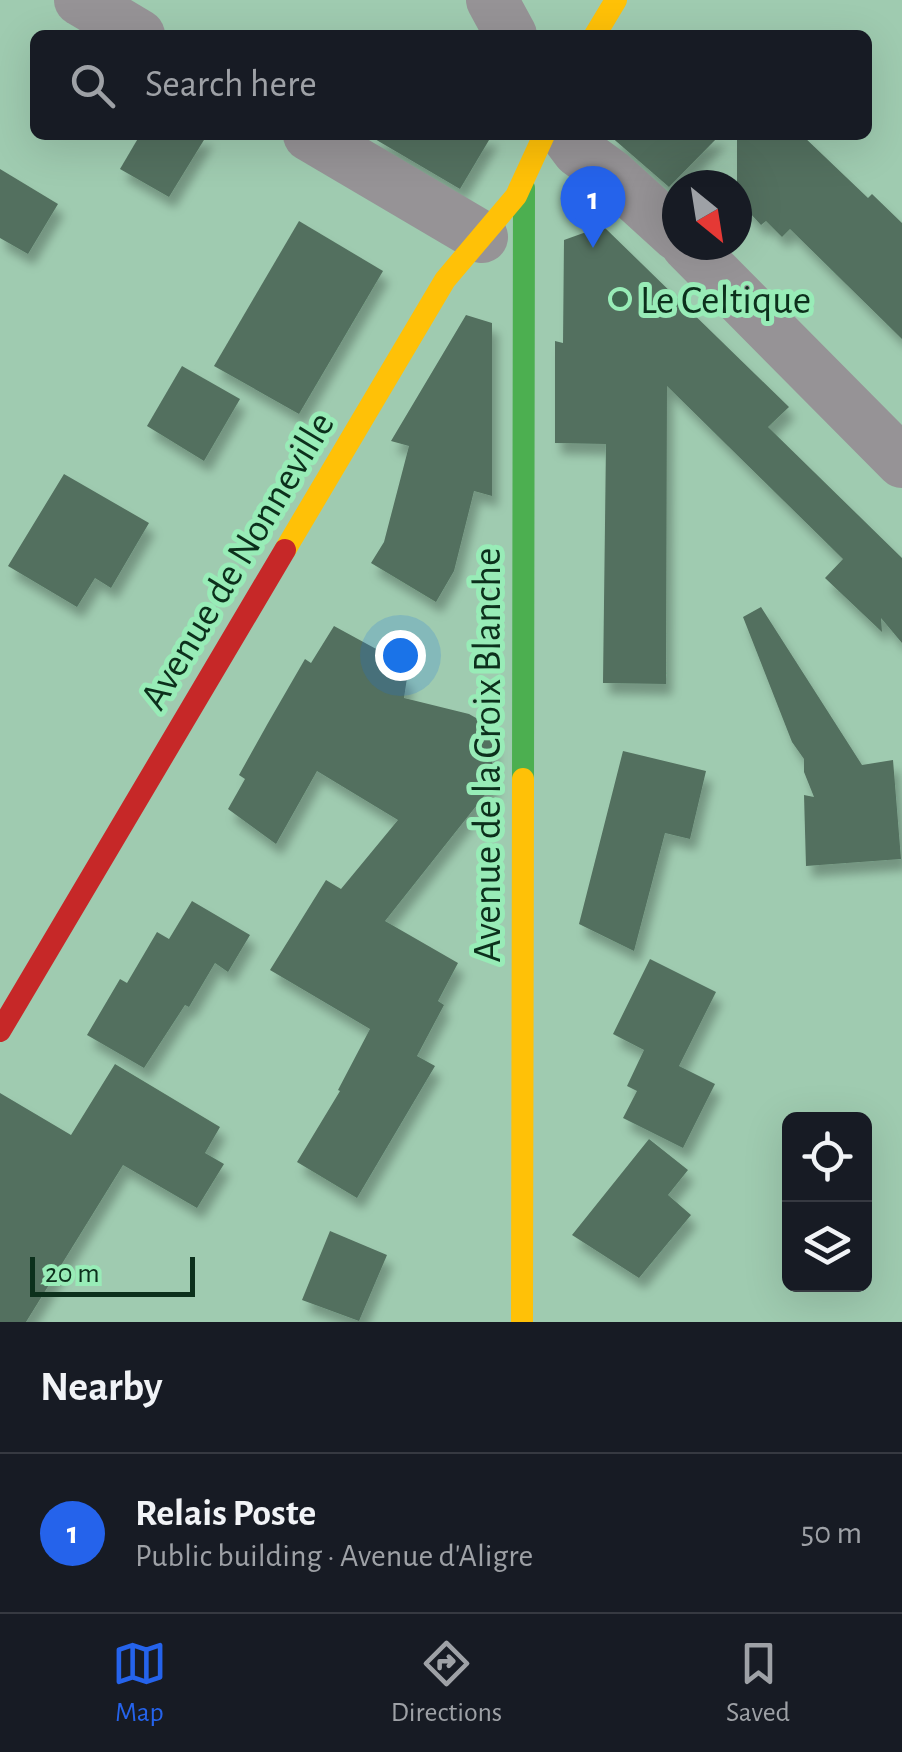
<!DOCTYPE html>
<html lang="en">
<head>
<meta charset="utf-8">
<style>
  body { margin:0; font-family:"Alegreya Sans",sans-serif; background:#242831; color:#f1f3f6 }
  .controls { position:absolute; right:30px; bottom:30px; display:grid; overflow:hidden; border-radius:15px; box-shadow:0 10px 40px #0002 }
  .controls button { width:90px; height:90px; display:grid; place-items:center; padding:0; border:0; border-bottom:2px solid #363941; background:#171b24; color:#f1f3f6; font:50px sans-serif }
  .compass { position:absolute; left:662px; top:170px; width:90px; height:90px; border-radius:50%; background:#171b24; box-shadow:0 10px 40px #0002; rotate:150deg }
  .scale { position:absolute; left:30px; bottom:25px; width:165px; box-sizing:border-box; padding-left:10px; border:5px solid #0c301c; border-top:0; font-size:28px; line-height:35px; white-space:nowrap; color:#0c301c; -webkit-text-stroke:8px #98ecb7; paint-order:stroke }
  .you { position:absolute; left:400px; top:655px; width:35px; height:35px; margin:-25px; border:8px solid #fff; border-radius:50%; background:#1a73e8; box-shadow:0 0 0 15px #1a73e833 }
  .badge { display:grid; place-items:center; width:65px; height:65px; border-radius:50%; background:#2563eb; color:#fff; font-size:32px; font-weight:700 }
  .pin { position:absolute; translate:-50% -82px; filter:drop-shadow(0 2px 5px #0008) }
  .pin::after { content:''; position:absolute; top:52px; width:35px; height:30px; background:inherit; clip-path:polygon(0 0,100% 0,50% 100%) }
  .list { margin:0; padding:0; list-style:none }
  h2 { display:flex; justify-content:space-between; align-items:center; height:130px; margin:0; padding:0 40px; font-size:42px }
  h2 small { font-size:32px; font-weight:400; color:#9ea1a6 }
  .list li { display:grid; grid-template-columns:65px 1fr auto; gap:30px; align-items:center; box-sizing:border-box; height:160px; padding:0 40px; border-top:2px solid #363941 }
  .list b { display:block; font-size:38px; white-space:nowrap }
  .list p { margin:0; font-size:32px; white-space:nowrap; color:#9ea1a6 }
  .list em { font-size:32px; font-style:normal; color:#9ea1a6 }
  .icon { flex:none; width:55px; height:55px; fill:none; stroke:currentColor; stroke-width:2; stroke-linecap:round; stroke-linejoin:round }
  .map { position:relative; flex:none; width:902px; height:1322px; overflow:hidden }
  .search { position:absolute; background:#171b24; box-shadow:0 10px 40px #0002; left:30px; right:30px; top:30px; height:110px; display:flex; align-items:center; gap:25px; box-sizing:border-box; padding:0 35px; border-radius:15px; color:#9ea1a6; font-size:38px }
  .sheet { height:290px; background:#171b24 }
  nav { display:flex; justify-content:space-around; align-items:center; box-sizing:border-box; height:140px; border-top:2px solid #363941; background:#171b24; font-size:28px; color:#9ea1a6 }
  nav a { display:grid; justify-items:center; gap:5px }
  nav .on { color:#2563eb }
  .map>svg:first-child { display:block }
  .building { fill:#53705f; filter:url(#shadow) }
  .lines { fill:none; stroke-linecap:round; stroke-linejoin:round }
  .street { stroke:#969396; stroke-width:52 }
  .fast { stroke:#4caf50; stroke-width:22 }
  .slow { stroke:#ffc107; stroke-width:22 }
  .jam { stroke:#c62828; stroke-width:22 }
  .poi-dot { fill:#3f6650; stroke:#98ecb7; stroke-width:4 }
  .labels { text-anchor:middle; stroke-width:10; stroke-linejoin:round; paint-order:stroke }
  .poi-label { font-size:40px; fill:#0c301c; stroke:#98ecb7; text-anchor:start }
  .street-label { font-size:40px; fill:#0c301c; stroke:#98ecb7 }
</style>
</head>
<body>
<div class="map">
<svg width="902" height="1322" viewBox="0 0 902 1322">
  <defs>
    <filter id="shadow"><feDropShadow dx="6" dy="11" stdDeviation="5" flood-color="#0004"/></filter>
  </defs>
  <rect width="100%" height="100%" fill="#9fcbb0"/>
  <!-- building -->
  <g class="building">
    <path d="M 140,135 L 207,135 L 169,197 L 120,169 Z"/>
    <path d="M 368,135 L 492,135 L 460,189 Z"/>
    <path d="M 609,135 L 720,135 L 669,187 Z"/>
    <path d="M 737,135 L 802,135 L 868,198 L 872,194 L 902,223 L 902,339 L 790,229 L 782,237 L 766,221 L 761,225 L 737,199 Z"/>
    <path d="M 0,169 L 58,204 L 28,254 L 0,238 Z"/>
    <path d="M 299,221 L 383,271 L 299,414 L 214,366 Z"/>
    <path d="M 603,226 L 789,407 L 768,427 L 902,558 L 902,643 L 881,618 L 882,632 L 825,578 L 843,559 L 667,386 L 666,684 L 603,683 L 606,444 L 555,443 L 555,341 L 563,343 L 564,240 Z"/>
    <path d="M 466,315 L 492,323 L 492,496 L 474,491 L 454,571 L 436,602 L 371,563 L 384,542 L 409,446 L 391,441 Z"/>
    <path d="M 182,366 L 240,399 L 204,461 L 147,426 Z"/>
    <path d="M 64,474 L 149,523 L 111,588 L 95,578 L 77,607 L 8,566 Z"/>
    <path d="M 761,607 L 862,765 L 893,760 L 901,859 L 806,866 L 804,795 L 814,797 L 804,772 L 804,759 L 792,742 L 743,617 Z"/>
    <path d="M 334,626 L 400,662 L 395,671 L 407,678 L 404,698 L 469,714 L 492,727 L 492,786 L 385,921 L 458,963 L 438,1001 L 444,1005 L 417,1056 L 435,1066 L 357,1198 L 297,1162 L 340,1091 L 338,1090 L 370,1029 L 270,970 L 326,880 L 341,889 L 398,820 L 317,771 L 276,844 L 228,809 L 245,779 L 239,775 L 268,723 L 305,659 L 311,663 Z"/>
    <path d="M 623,751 L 706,771 L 690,839 L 665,833 L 634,951 L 579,924 Z"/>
    <path d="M 192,901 L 250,935 L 228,972 L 215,963 L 189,1007 L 185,1005 L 144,1068 L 87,1035 L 120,979 L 127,983 L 157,932 L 169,939 Z"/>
    <path d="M 650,959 L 716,992 L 679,1066 L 715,1084 L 683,1148 L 623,1118 L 637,1091 L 627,1086 L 644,1050 L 613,1034 Z"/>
    <path d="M 115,1064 L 220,1127 L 205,1153 L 224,1164 L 197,1208 L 123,1165 L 26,1322 L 0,1322 L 0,1093 L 71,1135 Z"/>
    <path d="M 649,1139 L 688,1170 L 668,1195 L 691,1215 L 639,1278 L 572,1235 Z"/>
    <path d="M 330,1231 L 387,1255 L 359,1321 L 302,1300 Z"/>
  </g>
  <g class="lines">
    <!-- street -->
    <g class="street">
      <path d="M 80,0 L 139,35"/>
      <path d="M 492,0 L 511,35"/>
      <path d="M 309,135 L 482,237"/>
      <path d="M 566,135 L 578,151 L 611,175 L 677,235"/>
      <path d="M 687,245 L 902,462"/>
    </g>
    <!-- fast -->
    <path class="fast" d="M 523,779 L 524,188"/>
    <!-- slow -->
    <g class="slow">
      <path d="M 595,35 L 616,0"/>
      <path d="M 285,550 L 445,280 L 516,196 L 544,135"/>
      <path d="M 522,1322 L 523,779"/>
    </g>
    <!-- jam -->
    <path class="jam" d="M 0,1031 L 285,550"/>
  </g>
  <!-- markers -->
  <circle class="poi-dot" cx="620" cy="299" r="10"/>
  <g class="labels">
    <!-- poi labels -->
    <g class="poi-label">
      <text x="640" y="313">Le Celtique</text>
    </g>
    <!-- street labels -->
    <g class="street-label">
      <text transform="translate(236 560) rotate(-59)" y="14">Avenue de Nonneville</text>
      <text transform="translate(486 755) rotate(-90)" y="14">Avenue de la Croix Blanche</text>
    </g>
  </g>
</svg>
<div class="controls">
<button><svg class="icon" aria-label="locate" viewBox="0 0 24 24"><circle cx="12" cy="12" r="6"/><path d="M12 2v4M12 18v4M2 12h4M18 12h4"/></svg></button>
<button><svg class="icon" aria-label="layers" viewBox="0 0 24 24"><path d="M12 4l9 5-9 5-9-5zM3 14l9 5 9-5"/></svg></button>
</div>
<svg class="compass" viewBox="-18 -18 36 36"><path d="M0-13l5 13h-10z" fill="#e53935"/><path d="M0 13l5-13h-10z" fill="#9ea1a6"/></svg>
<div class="scale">20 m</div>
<div class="you"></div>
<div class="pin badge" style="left:593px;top:248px">1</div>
<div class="search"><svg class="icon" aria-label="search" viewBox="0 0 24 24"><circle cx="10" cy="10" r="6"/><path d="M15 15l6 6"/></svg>Search here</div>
</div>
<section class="sheet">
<h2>Nearby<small></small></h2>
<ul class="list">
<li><span class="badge">1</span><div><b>Relais Poste</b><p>Public building · Avenue d'Aligre</p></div><em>50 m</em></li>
</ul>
</section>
<nav>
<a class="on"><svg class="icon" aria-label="map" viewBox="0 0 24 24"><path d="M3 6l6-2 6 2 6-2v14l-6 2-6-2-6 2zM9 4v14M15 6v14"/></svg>Map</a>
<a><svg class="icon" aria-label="directions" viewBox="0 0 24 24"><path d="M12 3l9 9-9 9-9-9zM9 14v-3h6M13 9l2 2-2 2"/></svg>Directions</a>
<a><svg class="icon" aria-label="saved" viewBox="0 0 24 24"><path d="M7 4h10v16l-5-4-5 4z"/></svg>Saved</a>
</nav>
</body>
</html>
